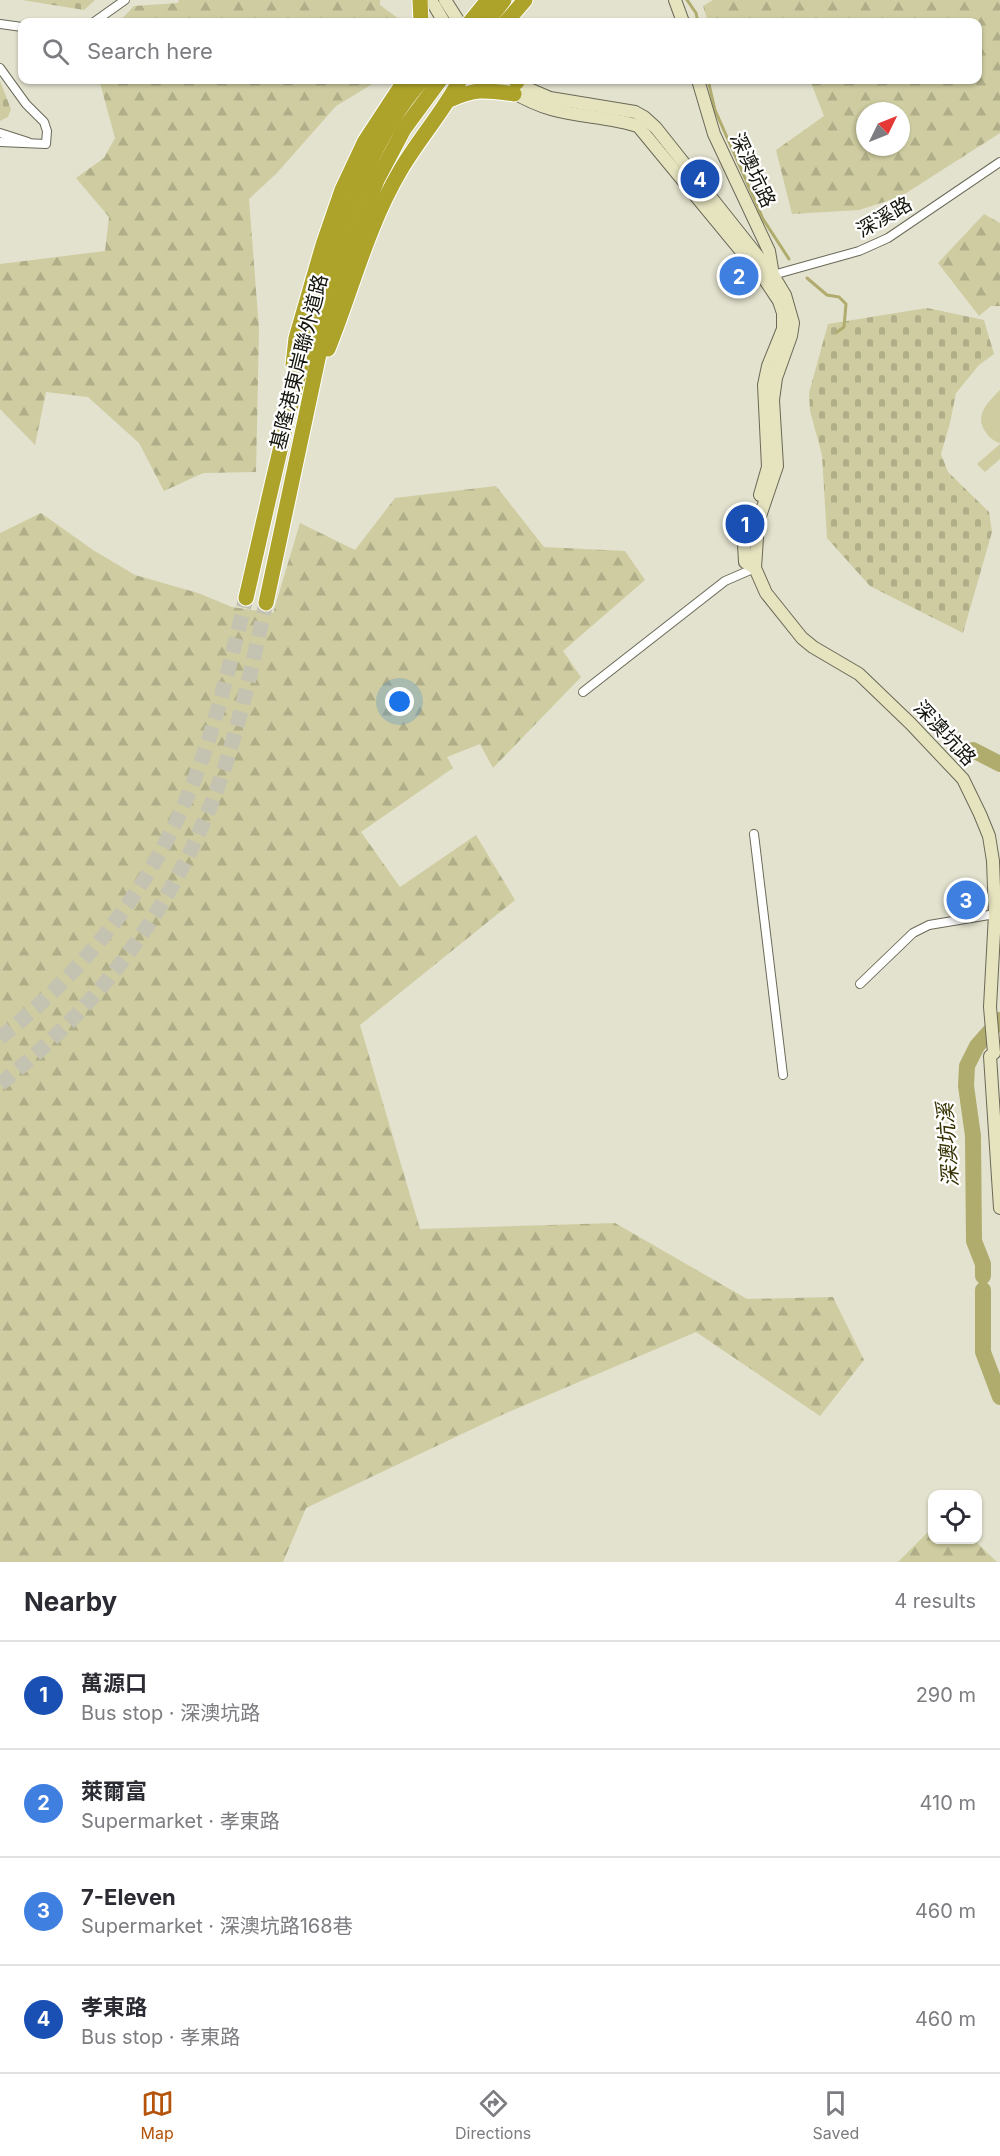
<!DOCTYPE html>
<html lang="en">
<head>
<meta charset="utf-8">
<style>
  body { margin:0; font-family:Inter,"Noto Sans TC",sans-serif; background:#f2f2f3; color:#2b2b33 }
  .controls { position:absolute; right:18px; bottom:18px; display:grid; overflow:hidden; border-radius:12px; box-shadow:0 2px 4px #0004 }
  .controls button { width:54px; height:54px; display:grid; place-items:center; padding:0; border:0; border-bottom:2px solid #e1e1e2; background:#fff; color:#2b2b33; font:30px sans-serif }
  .compass { position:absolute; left:856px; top:102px; width:54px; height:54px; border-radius:50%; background:#fff; box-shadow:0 2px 4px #0004; rotate:47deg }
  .you { position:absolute; left:400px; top:702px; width:21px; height:21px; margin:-15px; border:4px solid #fff; border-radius:50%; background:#1a73e8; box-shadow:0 0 0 9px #1a73e833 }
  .badge { display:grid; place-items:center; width:39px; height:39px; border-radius:50%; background:#b45309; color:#fff; font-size:20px; font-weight:700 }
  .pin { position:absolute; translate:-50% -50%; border:3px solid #fff; box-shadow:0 2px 6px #0006 }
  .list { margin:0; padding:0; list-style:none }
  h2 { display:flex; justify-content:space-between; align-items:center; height:78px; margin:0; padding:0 24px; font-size:26px }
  h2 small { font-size:20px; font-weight:400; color:#7c7c81 }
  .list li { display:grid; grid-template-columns:39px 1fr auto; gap:18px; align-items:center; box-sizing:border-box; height:108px; padding:0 24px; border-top:2px solid #e1e1e2 }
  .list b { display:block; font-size:22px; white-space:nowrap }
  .list p { margin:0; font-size:20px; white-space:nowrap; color:#7c7c81 }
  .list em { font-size:20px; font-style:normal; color:#7c7c81 }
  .icon { flex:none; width:33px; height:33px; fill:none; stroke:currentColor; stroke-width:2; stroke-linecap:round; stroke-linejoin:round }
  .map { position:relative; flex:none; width:1000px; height:1562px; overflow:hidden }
  .search { position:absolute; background:#fff; box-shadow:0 2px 4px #0004; left:18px; right:18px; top:18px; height:66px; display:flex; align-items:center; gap:15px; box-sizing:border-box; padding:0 21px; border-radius:12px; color:#7c7c81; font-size:22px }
  .sheet { height:510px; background:#fff }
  nav { display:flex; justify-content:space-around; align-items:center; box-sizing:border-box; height:84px; border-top:2px solid #e1e1e2; background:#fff; font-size:16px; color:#7c7c81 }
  nav a { display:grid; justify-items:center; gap:3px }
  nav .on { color:#b45309 }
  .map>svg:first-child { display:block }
  .forest { fill:url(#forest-firs); fill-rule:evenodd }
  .cemetery { fill:url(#cemetery-stones) }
  .pitch { fill:#cecca0 }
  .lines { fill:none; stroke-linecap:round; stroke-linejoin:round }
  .stream { stroke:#b0ac6d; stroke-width:3 }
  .river { stroke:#b0ac6d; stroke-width:16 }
  .highway-tunnel { stroke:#c4c3b1; stroke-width:15; stroke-dasharray:15 8; stroke-linecap:butt }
  .street-casing { stroke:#6a6958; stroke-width:10 }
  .secondary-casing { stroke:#6a6958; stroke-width:14 }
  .highway-casing { stroke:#fff; stroke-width:17 }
  .street { stroke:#fff; stroke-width:8 }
  .secondary { stroke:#e6e3bf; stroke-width:12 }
  .highway { stroke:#ada32a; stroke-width:15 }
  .labels { text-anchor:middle; stroke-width:4.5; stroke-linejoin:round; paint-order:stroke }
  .street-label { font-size:20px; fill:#15150e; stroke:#fff }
  .water-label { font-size:21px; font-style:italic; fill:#353100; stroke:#fff }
</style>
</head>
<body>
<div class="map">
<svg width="1000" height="1562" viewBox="0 0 1000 1562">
  <defs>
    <pattern id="forest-firs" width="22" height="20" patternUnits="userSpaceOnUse" patternTransform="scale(1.5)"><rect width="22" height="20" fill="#cecca0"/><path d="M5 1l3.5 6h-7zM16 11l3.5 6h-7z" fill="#b0ae89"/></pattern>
    <pattern id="cemetery-stones" width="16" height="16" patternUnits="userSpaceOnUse" patternTransform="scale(1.5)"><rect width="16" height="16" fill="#cecca0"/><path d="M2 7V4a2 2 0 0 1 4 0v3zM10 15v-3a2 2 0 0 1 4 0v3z" fill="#b0ae89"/></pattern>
  </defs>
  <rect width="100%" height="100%" fill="#e3e2ce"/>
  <!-- forest -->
  <g class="forest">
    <path d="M 179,0 L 380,0 L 380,5 L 403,22 L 119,22 L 134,6 L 178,3 Z"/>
    <path d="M 713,0 L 1000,0 L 1000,133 L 900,197 L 859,210 L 792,214 L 776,150 L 824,116 L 810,80 L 978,80 L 978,22 L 708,22 L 703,6 ZM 865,111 L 901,111 L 901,147 L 865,147 Z"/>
    <path d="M 95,80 L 379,80 L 336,106 L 276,174 L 249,199 L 259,329 L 256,472 L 203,473 L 164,491 L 139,443 L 88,397 L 46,392 L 35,445 L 0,409 L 0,264 L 105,251 L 109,217 L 76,178 L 104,158 L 115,138 L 100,83 Z"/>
    <path d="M 984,214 L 1000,223 L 1000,306 L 991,306 L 979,316 L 938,263 Z"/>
    <path d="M 496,486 L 544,547 L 625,551 L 645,580 L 563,651 L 581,677 L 493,768 L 480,744 L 447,757 L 453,768 L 361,832 L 400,887 L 476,835 L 515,900 L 360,1025 L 420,1229 L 615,1223 L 747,1299 L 833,1297 L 864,1360 L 820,1416 L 696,1332 L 504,1414 L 306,1508 L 283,1562 L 0,1562 L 0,533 L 41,513 L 93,550 L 135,575 L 198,593 L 232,607 L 273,613 L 300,523 L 355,550 L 395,498 Z"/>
    <path d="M 932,1528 L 932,1540 L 974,1540 L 997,1562 L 898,1562 Z"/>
  </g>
  <!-- cemetery -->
  <g class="cemetery">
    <path d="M 22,0 L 95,0 L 84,10 Z"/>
    <path d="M 0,81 L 11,109 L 8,117 L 0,121 Z"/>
    <path d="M 927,308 L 984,320 L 994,354 L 979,365 L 956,393 L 950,423 L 941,454 L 948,472 L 989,512 L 992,532 L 963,633 L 870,586 L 827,538 L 822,455 L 810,411 L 809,393 L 828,324 Z"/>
  </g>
  <!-- pitch -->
  <g class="pitch">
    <path d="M 1000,390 L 1000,443 C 993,441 989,437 985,431 C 974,415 989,401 1000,390 Z"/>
    <path d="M 1000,444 L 1000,459 L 985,472 L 977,464 Z"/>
  </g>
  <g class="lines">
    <!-- stream -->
    <g class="stream">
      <path d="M 687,0 L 696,13 L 698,22"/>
      <path d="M 708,80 L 715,110 L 763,219 L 789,259"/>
      <path d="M 807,278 L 827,295 L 839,297 L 846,304 L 844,327 L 837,332"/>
    </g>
    <!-- river -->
    <g class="river">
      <path d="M 973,750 L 1000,764"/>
      <path d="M 983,1276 L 983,1264 L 974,1241 L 973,1136 L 966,1086 L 967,1066 L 977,1046 L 1000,1020"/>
      <path d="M 983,1290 L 983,1352 L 1000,1397"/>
    </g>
    <!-- highway-tunnel -->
    <g class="highway-tunnel">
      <path d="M 0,1038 C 103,955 170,862 210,735 C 224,690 235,644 246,598"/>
      <path d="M 0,1084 C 105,1001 178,901 222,775 C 241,719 253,661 266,603"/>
    </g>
    <!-- street casing -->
    <g class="street-casing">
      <g id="street">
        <path d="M 94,22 L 125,0"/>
        <path d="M 0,24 L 22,27"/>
        <path d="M 0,68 L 26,104 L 44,122 L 47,131 L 46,144 L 0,142"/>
        <path d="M 0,133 L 28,142"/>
        <path d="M 773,275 L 859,251 L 888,238 L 1000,162"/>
        <path d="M 583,692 L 725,581 L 755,568"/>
        <path d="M 754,834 L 783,1075"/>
        <path d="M 860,984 L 913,933 L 929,925 L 995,914"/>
      </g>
    </g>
    <!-- secondary casing -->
    <g class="secondary-casing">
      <g id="secondary">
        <path d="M 431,0 L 444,22"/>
        <path d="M 445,0 L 459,22"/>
        <path d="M 675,0 L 683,22"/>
        <path d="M 493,80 C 511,92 530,103 551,109 C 580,117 610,117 638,126 L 765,280 L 779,301 L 783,313 L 783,329 L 768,366 L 764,385 L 768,467 L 760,495"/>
        <path d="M 515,80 L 529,89 L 550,98 L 635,112 L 644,117 L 656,128 L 772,274"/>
        <path d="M 698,80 L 714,134 L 769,251 L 773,275 L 785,295 L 793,323 L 791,336 L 776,378 L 773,400 L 777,466 L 758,522 L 755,568 L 766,593 L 802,638 L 813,647 L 859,674 L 911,724 L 963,779 L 980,814 L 989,836 L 993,861 L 995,914 L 990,1007 L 994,1053 L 990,1056 L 1000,1208"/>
        <path d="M 754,514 L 744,544 L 745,562 L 755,568"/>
      </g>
    </g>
    <!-- highway casing -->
    <g class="highway-casing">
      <g id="highway">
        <path d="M 420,0 L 421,22"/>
        <path d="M 470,22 L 488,0"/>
        <path d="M 487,22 L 504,0"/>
        <path d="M 506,22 L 525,0"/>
        <path d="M 516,80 L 517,82"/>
        <path d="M 449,100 C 477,88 485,90 514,94"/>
        <path d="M 328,349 C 352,290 367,227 400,171 C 418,140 443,112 460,80"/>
        <path d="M 293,365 L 296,338 L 323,245 L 342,190 L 365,141 L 405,80"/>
        <path d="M 246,598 C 271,490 294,381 327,275 C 349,209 375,133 422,80"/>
        <path d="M 266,603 L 322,340 L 335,290 L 377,180 L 404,129 L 440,80"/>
      </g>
    </g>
    <!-- street -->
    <use href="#street" class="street"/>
    <!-- secondary -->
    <use href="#secondary" class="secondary"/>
    <!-- highway -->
    <use href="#highway" class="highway"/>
  </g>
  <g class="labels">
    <!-- street labels -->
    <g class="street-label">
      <text transform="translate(753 170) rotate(65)" y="7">深澳坑路</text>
      <text transform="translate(884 217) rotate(-30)" y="7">深溪路</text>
      <text transform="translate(299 362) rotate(-76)" y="7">基隆港東岸聯外道路</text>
      <text transform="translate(945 733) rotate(47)" y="7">深澳坑路</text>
    </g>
    <!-- water labels -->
    <g class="water-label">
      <text transform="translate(948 1145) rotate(-94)" y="7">深澳坑溪</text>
    </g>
  </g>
</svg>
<div class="controls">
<button><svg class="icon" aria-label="locate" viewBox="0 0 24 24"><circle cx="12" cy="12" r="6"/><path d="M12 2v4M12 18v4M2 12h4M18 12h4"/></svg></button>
</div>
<svg class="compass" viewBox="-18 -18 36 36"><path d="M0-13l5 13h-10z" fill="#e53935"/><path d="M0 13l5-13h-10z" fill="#7c7c81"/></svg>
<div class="you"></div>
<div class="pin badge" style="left:745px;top:524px;background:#1a4fb4">1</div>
<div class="pin badge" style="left:739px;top:276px;background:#3f7fe0">2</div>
<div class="pin badge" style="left:966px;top:900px;background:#3f7fe0">3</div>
<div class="pin badge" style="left:700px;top:179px;background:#1a4fb4">4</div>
<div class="search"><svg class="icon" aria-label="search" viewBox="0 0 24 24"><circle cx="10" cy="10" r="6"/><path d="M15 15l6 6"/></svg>Search here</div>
</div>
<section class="sheet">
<h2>Nearby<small>4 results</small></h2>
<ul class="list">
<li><span class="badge" style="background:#1a4fb4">1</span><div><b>萬源口</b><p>Bus stop · 深澳坑路</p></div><em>290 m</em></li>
<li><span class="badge" style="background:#3f7fe0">2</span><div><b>萊爾富</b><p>Supermarket · 孝東路</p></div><em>410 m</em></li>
<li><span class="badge" style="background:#3f7fe0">3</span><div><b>7-Eleven</b><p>Supermarket · 深澳坑路168巷</p></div><em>460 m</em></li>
<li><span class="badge" style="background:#1a4fb4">4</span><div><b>孝東路</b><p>Bus stop · 孝東路</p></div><em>460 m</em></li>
</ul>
</section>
<nav>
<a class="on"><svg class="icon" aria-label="map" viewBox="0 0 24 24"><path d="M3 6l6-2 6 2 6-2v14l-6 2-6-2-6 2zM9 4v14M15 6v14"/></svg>Map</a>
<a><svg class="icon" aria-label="directions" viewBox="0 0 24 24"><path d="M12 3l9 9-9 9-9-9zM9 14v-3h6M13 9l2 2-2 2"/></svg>Directions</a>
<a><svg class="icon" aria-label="saved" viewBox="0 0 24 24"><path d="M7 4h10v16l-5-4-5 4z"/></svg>Saved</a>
</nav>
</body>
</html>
